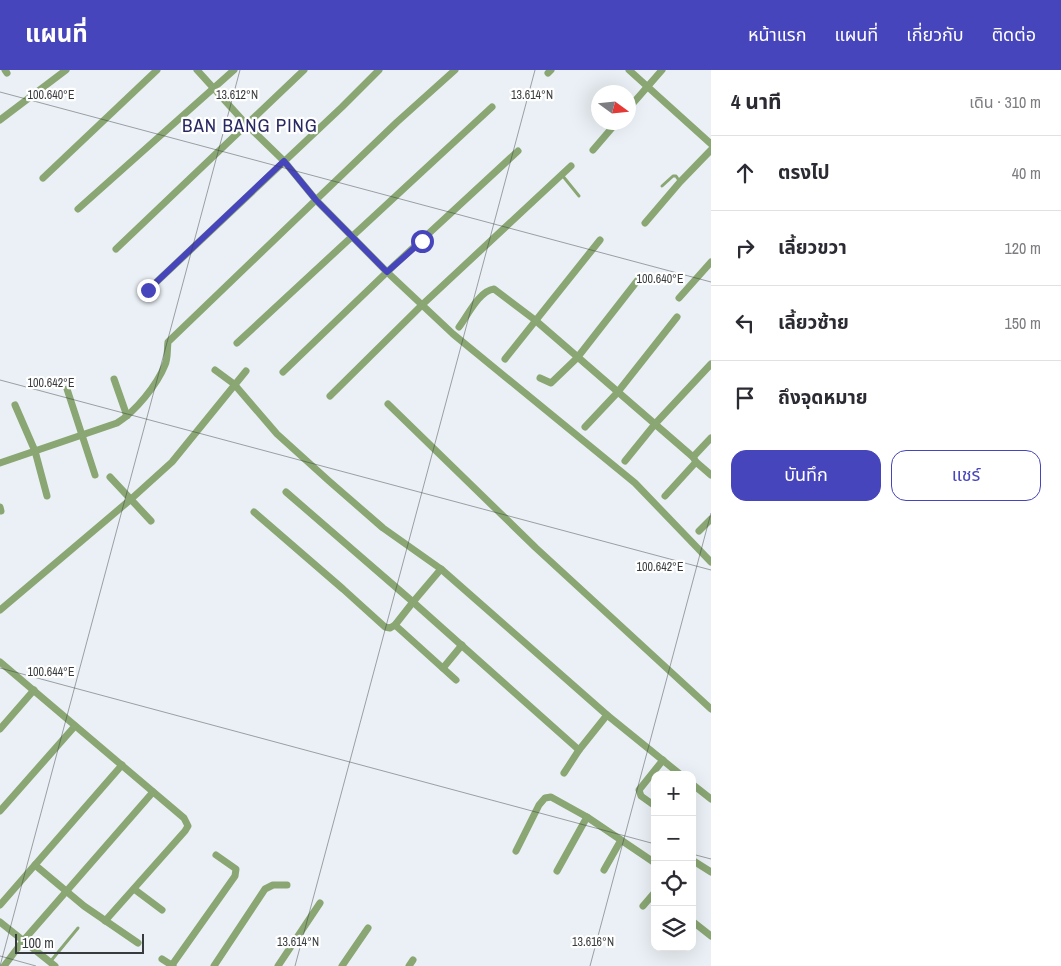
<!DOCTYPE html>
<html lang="th">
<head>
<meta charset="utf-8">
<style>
  body { margin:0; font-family:"Archivo Narrow","Noto Sans Thai",sans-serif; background:#f2f2f3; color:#2b2b33 }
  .controls { position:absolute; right:15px; bottom:15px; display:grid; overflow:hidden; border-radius:10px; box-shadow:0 5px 20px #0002 }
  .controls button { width:45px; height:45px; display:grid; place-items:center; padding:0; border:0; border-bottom:1px solid #e1e1e2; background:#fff; color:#2b2b33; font:25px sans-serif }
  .compass { position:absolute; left:591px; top:15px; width:45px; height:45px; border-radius:50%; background:#fff; box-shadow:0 5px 20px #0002; rotate:105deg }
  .scale { position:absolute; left:15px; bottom:12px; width:129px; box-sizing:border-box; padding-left:5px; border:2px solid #383b3d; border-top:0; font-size:14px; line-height:18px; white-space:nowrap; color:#383b3d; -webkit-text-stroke:4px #fff; paint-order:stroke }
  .stop { position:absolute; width:15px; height:15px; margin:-11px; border:4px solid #4745bb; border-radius:50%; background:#fff }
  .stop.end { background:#4745bb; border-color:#fff; box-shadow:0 1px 5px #0008 }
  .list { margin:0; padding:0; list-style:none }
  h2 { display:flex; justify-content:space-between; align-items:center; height:65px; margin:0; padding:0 20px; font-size:21px }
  h2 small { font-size:16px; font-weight:400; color:#7c7c81 }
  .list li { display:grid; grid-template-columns:32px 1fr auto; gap:15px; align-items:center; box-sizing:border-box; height:75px; padding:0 20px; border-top:1px solid #e1e1e2 }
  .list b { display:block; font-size:19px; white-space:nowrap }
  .list em { font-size:16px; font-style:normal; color:#7c7c81 }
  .actions { display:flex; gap:10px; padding:15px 20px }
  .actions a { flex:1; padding:11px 0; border:1px solid #4745bb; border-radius:15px; text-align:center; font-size:18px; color:#4745bb }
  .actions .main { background:#4745bb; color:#fff }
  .icon { flex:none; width:28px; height:28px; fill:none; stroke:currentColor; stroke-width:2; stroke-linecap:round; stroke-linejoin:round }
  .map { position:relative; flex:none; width:711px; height:896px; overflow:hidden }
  header { display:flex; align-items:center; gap:30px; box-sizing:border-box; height:70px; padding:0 25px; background:#4745bb; color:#fff }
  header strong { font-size:24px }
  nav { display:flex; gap:28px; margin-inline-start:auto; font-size:18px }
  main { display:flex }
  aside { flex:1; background:#fff }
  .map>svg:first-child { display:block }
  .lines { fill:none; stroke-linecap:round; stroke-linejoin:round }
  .lane { stroke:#89a673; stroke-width:3 }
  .street { stroke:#89a673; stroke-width:7 }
  .route { stroke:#4745bb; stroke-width:6 }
  .ticks { fill:none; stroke:#383b3d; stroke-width:1; stroke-opacity:0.45 }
  .labels { text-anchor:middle; stroke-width:4.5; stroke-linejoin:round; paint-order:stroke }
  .quarter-label { font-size:19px; letter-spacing:1px; fill:#282963; stroke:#fff }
  .ticks-label { font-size:12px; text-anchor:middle; fill:#383b3d; stroke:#fff; stroke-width:4.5; stroke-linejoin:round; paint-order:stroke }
</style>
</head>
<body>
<header>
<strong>แผนที่</strong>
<nav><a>หน้าแรก</a><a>แผนที่</a><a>เกี่ยวกับ</a><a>ติดต่อ</a></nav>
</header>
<main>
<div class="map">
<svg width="711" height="896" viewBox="0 0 711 896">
  <rect width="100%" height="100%" fill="#eaf0f5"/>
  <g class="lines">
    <!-- lane -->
    <g class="lane">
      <path d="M 562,105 L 579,126"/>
      <path d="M 662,116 L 673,106 L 676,106 L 680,112"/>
      <path d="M 50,892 L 78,858"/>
    </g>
    <!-- street -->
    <g class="street">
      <path d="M 5,0 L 7,3"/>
      <path d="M 197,0 L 247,55 L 284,91 L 316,130 L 387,202 L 453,264 L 635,413 L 711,492"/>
      <path d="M 629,0 L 711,74"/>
      <path d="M 548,3 L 551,0"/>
      <path d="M 628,39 L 662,0"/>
      <path d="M 0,50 L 66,0"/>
      <path d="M 593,80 L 617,52"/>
      <path d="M 43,108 L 157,0"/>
      <path d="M 78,139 L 234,0"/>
      <path d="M 645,153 L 680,112 L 711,80"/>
      <path d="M 116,179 L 304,0"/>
      <path d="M 148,220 L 342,37 L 379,0"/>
      <path d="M 679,228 L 711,192"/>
      <path d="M 459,257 C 468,245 479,221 494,219 L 535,250 L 693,387 L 696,392 L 711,405"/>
      <path d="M 237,273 L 492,37"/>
      <path d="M 505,289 L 600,170"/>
      <path d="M 215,300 L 234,314 L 277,364 L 329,411 L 383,458 L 441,499 L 607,645 L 681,705"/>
      <path d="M 283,302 L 387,202 L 518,81"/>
      <path d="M 540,308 L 551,313 L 577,288 L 641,206"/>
      <path d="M 114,309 L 127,346"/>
      <path d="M 67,319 L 95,405"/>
      <path d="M 330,326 L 423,234 L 571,96"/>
      <path d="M 388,334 L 536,478 L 711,639"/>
      <path d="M 15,335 L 35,381 L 47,426"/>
      <path d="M 585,357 L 617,323 L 677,247"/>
      <path d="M 693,387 L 711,368"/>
      <path d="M 625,391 L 655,354 L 711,294"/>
      <path d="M 0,393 L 117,353 C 135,342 157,315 165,295 C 168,289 167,279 168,272 L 397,52 L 455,0"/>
      <path d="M 110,407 L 151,451"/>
      <path d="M 286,422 L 413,532 L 579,680"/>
      <path d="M 665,426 L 696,392"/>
      <path d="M 0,437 L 1,441"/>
      <path d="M 254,442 L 343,519 L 385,557 L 390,558 L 395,555 L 413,532 L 441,499"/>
      <path d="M 699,461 L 711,449"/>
      <path d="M 0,540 L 130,430 L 172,392 L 246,301"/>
      <path d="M 395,555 L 456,610"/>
      <path d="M 0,592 L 184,748 L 188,756 L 185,761 L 105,851"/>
      <path d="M 443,598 L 462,575"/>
      <path d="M 0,659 L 34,620"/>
      <path d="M 564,703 L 579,680 L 607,645"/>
      <path d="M 692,714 L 711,729"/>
      <path d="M 655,736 L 641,726 L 639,720 L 663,690"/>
      <path d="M 0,741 L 75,656"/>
      <path d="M 516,781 L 539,735 L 545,728 L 551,727 L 587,747 L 655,793"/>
      <path d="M 692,790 L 711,802"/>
      <path d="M 35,795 L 84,836 L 138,873"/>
      <path d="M 604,800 L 621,770"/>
      <path d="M 557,801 L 587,747"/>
      <path d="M 134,819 L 162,840"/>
      <path d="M 0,835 L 122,695"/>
      <path d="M 643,836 L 655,822"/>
      <path d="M 692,851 L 711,866"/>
      <path d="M 0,852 L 55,896"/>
      <path d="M 162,889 L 173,896"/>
      <path d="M 172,895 L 235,806 L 236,799 L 216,785"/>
      <path d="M 4,896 L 23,871 L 153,722"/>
      <path d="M 214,896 L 265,819 L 273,815 L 287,815"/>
      <path d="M 278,896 L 320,833"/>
      <path d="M 342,896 L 368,858"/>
      <path d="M 409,896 L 413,890"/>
    </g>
  </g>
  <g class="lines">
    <!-- route -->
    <path class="route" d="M 148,220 L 284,91 L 316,130 L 387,202 L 422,171"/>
  </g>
  <!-- ticks -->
  <path class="ticks" d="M 0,22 L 711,212M 0,310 L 711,500M 0,598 L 655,774M 692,784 L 711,789M 0,886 L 36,896M 0,896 L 240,0M 295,896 L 535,0M 590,896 L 711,443"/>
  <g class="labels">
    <!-- quarter labels -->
    <g class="quarter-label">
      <text x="250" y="62">BAN BANG PING</text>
    </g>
  </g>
  <g class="ticks-label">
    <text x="237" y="29">13.612°N</text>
    <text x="532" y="29">13.614°N</text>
    <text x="51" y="29">100.640°E</text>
    <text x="660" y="213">100.640°E</text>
    <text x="51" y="317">100.642°E</text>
    <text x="660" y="501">100.642°E</text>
    <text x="51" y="606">100.644°E</text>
    <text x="298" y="876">13.614°N</text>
    <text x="593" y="876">13.616°N</text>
  </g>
</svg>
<div class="controls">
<button>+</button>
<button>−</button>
<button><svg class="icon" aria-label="locate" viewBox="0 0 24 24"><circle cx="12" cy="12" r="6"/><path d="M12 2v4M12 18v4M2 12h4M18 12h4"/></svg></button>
<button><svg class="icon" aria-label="layers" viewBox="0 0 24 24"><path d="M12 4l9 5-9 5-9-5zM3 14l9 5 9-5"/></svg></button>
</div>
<svg class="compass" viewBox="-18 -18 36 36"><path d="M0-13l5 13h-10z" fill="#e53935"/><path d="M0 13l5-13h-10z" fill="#7c7c81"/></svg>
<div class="scale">100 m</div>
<div class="stop" style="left:422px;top:171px"></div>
<div class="stop end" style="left:148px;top:220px"></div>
</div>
<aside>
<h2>4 นาที<small>เดิน · 310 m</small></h2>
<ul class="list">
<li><svg class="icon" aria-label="ahead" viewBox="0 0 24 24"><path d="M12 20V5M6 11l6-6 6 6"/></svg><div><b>ตรงไป</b></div><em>40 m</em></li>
<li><svg class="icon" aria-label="right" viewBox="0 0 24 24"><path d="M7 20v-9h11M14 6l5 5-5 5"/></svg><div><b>เลี้ยวขวา</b></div><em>120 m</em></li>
<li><svg class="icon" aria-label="left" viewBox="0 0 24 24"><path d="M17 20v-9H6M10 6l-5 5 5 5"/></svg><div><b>เลี้ยวซ้าย</b></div><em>150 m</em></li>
<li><svg class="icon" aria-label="arrive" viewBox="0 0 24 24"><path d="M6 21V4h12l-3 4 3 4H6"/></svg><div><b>ถึงจุดหมาย</b></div></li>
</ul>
<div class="actions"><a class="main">บันทึก</a><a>แชร์</a></div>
</aside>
</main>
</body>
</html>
